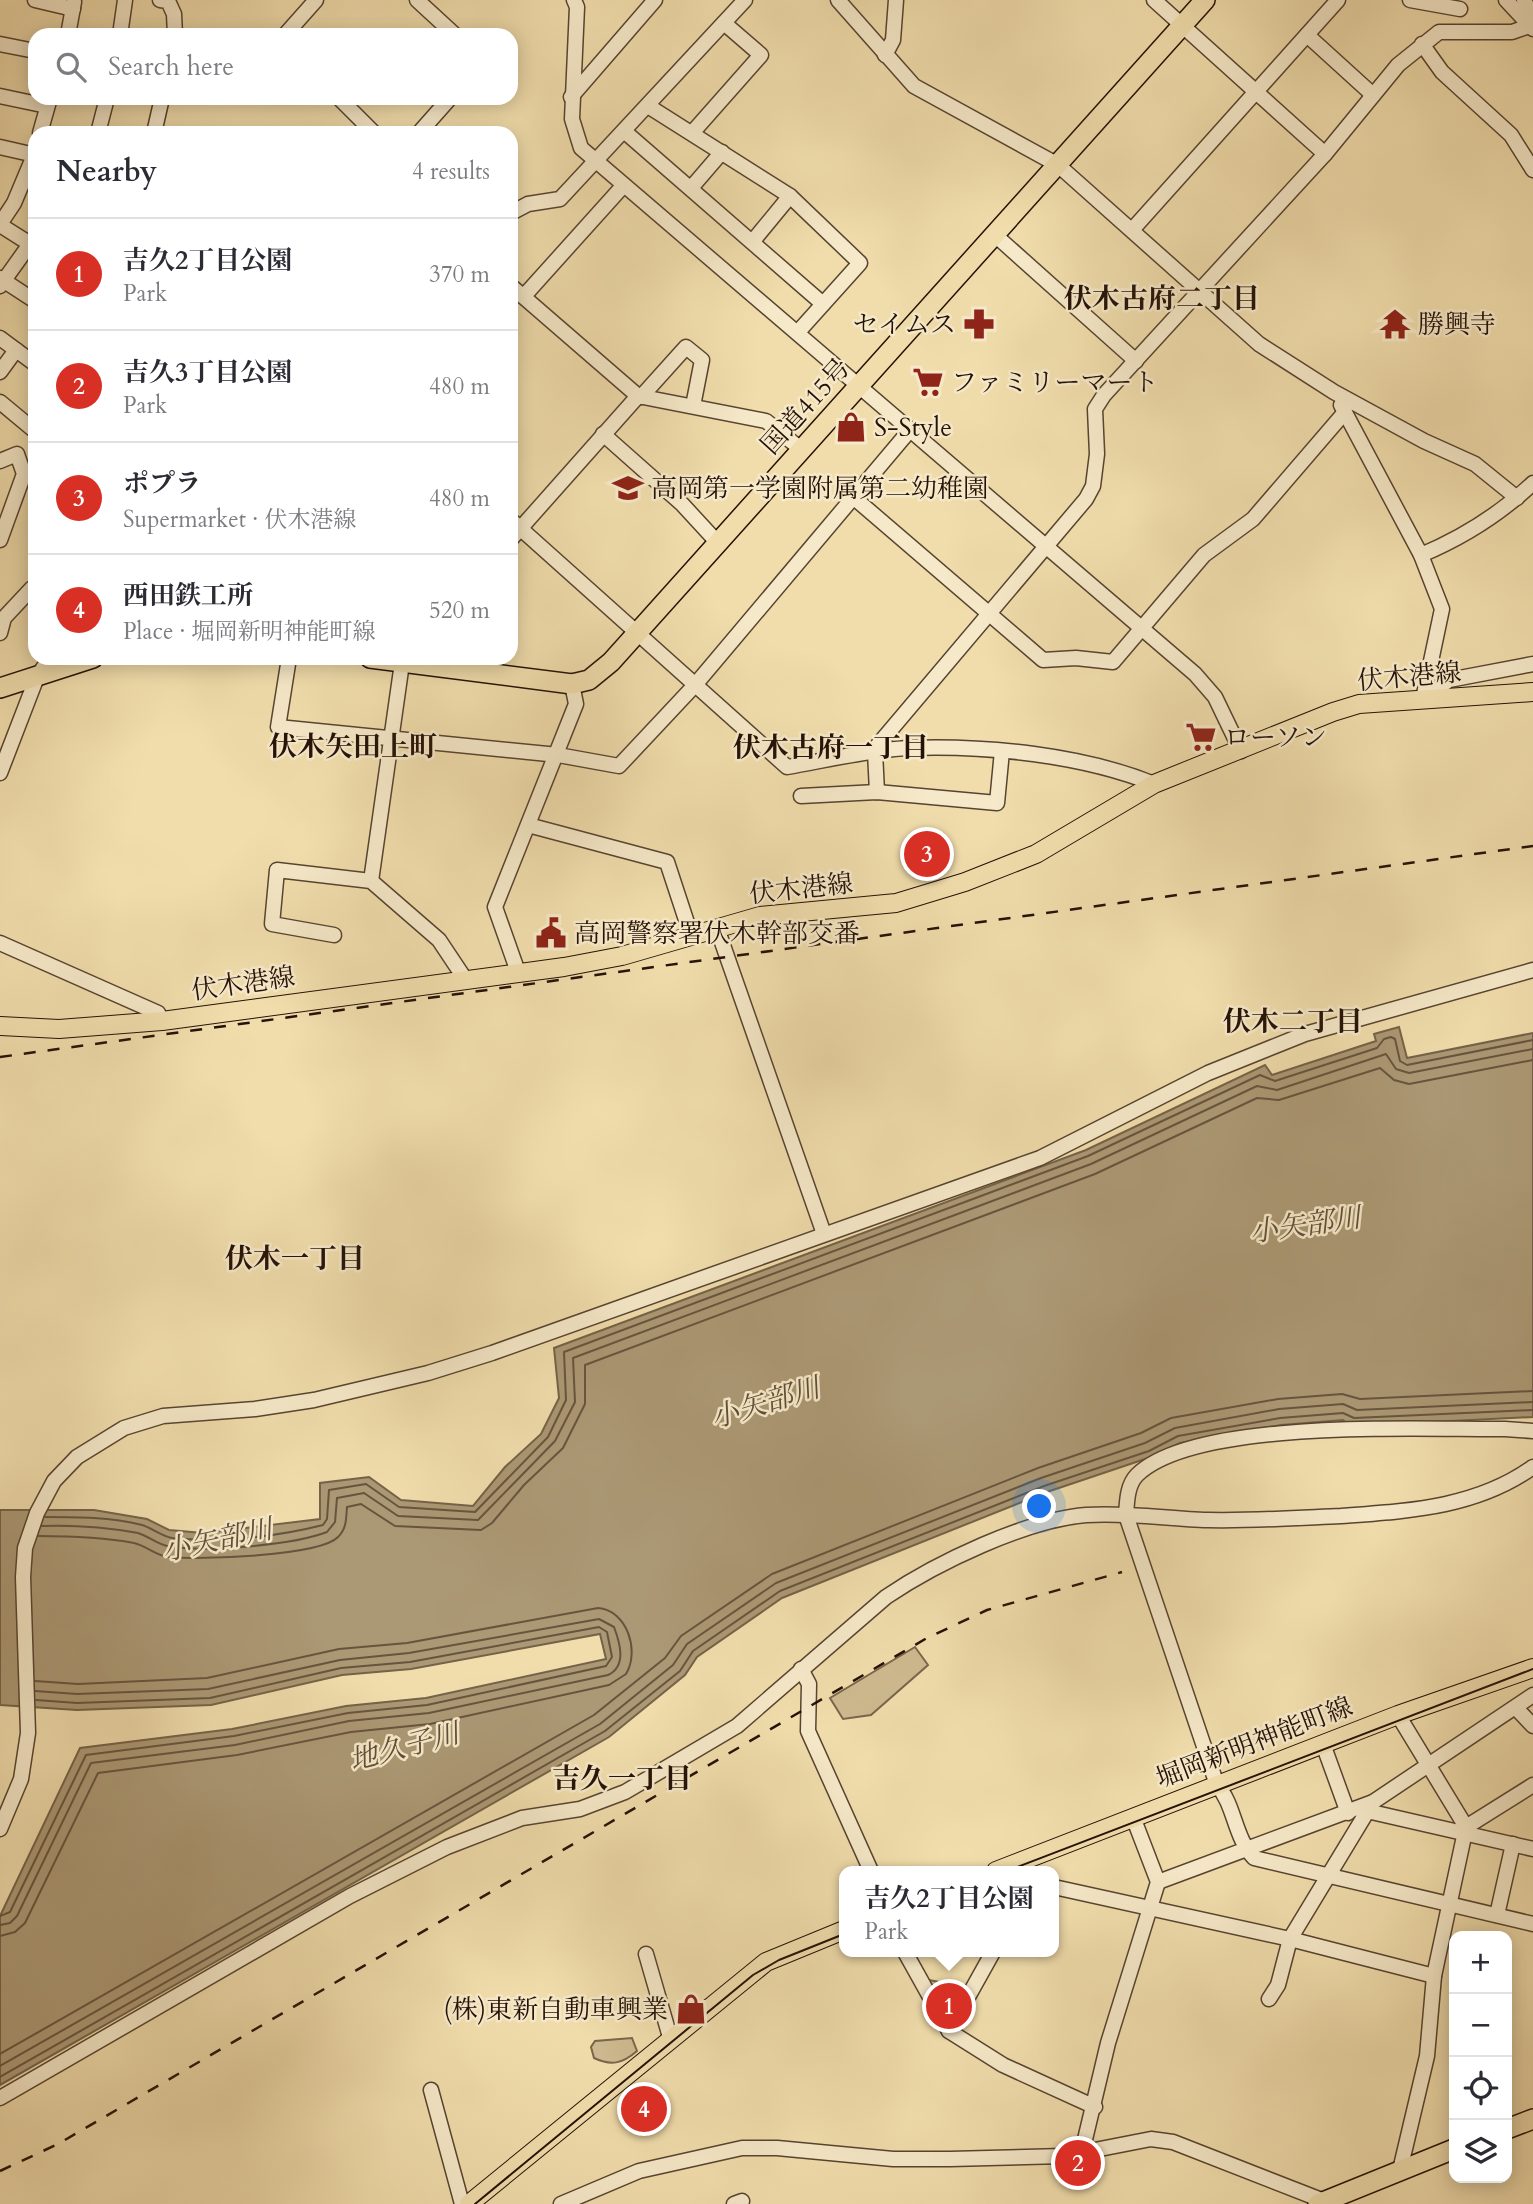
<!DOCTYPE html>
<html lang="en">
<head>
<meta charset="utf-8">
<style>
  body { margin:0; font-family:Cardo,"Noto Serif JP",serif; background:#f7f7f7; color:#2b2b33 }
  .controls { position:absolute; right:21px; bottom:21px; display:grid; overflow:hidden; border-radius:14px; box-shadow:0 4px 18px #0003 }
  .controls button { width:63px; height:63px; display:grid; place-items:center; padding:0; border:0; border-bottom:2px solid #e1e1e2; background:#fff; color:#2b2b33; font:35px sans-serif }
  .you { position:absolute; left:1040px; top:1507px; width:24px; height:24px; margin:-18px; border:5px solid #fff; border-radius:50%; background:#1a73e8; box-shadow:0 0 0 10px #1a73e833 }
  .badge { display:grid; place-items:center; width:46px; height:46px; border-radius:50%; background:#d93025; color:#fff; font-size:23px; font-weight:700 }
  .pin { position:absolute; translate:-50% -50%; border:4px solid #fff; box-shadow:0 2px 7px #0006 }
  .popup { position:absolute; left:839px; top:1866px; width:220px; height:91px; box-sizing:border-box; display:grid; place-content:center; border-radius:14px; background:#fff; filter:drop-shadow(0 2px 5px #0005); font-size:23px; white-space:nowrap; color:#7c7c81 }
  .popup b { font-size:26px; color:#2b2b33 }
  .popup::after { content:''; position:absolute; left:50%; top:100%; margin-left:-14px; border:14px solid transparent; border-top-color:#fff }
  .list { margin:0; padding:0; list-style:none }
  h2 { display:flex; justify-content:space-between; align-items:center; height:91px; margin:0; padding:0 28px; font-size:30px }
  h2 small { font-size:23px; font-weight:400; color:#7c7c81 }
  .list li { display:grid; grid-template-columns:46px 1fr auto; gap:21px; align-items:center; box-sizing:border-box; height:112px; padding:0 28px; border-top:2px solid #e1e1e2 }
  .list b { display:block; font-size:26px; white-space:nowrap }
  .list p { margin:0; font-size:23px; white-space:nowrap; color:#7c7c81 }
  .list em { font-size:23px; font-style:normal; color:#7c7c81 }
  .icon { flex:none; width:38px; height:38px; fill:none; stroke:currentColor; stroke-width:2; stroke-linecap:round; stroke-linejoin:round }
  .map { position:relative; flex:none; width:1533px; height:2204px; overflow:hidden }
  .search { position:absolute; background:#fff; box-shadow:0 4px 18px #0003; left:28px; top:28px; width:490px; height:77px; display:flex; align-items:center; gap:18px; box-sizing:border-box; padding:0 24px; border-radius:21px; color:#7c7c81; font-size:26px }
  .panel { position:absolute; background:#fff; box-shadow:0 4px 18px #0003; left:28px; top:126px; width:490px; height:539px; border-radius:21px }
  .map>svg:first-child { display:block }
  .green { fill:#ceba90; stroke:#79664c; stroke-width:2 }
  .water { fill:#ab9874; stroke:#756248; stroke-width:2 }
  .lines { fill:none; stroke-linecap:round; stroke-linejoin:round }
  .shore { stroke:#68543e; stroke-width:2 }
  .minor-casing { stroke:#574430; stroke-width:17 }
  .major-casing { stroke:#241107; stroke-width:20 }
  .highway-casing { stroke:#241107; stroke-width:22 }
  .minor { stroke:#f6e9c9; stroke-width:14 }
  .major { stroke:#f1ddac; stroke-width:18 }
  .highway { stroke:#f1ddac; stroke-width:19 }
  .tram { stroke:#241107; stroke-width:2 }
  .rail { stroke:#241107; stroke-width:2.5; stroke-dasharray:12 12; stroke-linecap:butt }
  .labels { text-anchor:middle; stroke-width:5; stroke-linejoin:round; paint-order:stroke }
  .poi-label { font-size:26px; fill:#241107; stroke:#f6e9c9; text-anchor:start }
  .street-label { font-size:26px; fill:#241107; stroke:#f6e9c9 }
  .neighbourhood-label { font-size:28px; font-weight:bold; fill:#241107; stroke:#f6e9c9 }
  .water-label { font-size:28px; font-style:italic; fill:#614e38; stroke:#f6e9c9 }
</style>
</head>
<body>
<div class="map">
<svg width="1533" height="2204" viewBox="0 0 1533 2204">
  <rect width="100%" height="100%" fill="#f1ddac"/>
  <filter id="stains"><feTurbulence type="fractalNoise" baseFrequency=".00286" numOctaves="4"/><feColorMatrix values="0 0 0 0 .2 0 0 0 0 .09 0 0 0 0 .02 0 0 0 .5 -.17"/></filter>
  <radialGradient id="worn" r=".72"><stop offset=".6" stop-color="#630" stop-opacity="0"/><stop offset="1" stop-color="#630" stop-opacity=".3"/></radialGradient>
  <!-- green -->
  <g class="green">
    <path d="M 915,1647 L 928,1665 L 871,1715 L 843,1719 L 830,1698 Z"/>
    <path d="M 919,1978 L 939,1982 L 968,1995 L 949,2031 Z"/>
    <path d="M 632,2038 L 637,2051 C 622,2064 611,2066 594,2058 L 591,2047 L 595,2041 Z"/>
    <path d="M 1099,2151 L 1094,2176 L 1071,2180 L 1060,2168 L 1059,2158 Z"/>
  </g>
  <!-- water -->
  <path class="water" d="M 1399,1027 L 1407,1058 L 1533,1033 L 1533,1417 L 1351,1426 L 1343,1420 L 1281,1425 L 1180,1443 L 1151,1457 L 1047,1492 L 782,1598 L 697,1657 L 685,1675 L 609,1737 L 0,2085 L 0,1916 L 80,1748 L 232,1729 L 346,1706 L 426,1698 L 606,1659 L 600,1634 L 411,1669 L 342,1675 L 211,1705 L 77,1710 L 0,1705 L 0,1510 L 94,1510 L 147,1519 L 169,1530 L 203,1533 L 320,1519 L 320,1483 L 369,1477 L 401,1500 L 473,1506 L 505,1467 L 541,1434 L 559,1398 L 554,1348 L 1086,1150 L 1265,1065 L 1272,1075 L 1376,1041 L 1374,1034 Z"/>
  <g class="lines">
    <!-- shore -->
    <g class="shore">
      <path d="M 45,1517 C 78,1517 110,1517 142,1525 C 152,1528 161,1536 172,1538 C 219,1543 276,1537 323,1525 L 327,1519 L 329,1490 L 366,1484 L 399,1507 L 475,1512 L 548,1437 L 566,1400 L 564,1352 L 1088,1156 L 1260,1075 L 1275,1081 L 1377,1048 L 1384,1039 L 1391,1037 L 1395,1039 L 1400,1061 L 1407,1065 L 1533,1040"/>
      <path d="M 42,1526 C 75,1525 105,1527 138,1533 C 148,1536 157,1544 167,1546 C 203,1553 293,1545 327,1532 L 335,1522 L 337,1498 L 364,1493 L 398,1516 L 478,1520 L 555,1441 L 575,1402 L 573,1358 L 1091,1164 L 1257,1086 L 1277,1090 L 1386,1054 L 1396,1069 L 1409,1073 L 1533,1049"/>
      <path d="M 38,1536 C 71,1536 102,1537 134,1543 C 147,1546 156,1556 169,1557 C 198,1560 320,1556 338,1537 C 347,1528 346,1518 347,1507 L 361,1504 L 395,1526 L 481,1530 L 492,1523 L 524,1485 L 563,1448 L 585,1404 L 585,1365 L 1095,1174 L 1257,1098 L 1279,1100 L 1380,1068 L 1394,1080 L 1409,1084 L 1533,1060"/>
      <path d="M 0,1916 L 10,1912 L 86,1755 L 234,1736 L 348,1713 L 427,1705 L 606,1666 L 612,1657 L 607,1632 L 599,1627 L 410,1662 L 341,1668 L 210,1698 L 77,1703 L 36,1700"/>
      <path d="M 0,1925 L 10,1923 L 17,1916 L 91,1763 L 235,1745 L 349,1721 L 429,1713 L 608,1675 C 627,1666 620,1643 614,1627 L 599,1619 L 409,1653 L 340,1660 L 208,1689 L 77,1694 L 35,1691"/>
      <path d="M 0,1936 L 15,1932 L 25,1923 L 98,1773 L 237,1755 L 351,1732 L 430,1724 L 609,1685 L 626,1674 C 640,1651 627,1610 598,1608 L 407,1643 L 339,1649 L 207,1678 L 78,1684 L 35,1681"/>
      <path d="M 0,2054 L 594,1715 L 665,1658 L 681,1636 L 772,1574 L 1038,1468 L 1141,1433 L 1171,1418 L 1278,1399 L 1342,1394 L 1360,1399 L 1533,1391"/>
      <path d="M 0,2066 L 600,1724 L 673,1665 L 687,1644 L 776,1583 L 1041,1478 L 1145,1443 L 1175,1428 L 1279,1409 L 1343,1404 L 1357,1410 L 1533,1402"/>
      <path d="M 0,2077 L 605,1731 L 680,1671 L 693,1651 L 780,1591 L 1044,1486 L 1149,1451 L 1178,1436 L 1280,1418 L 1343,1413 L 1354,1418 L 1533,1410"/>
    </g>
    <!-- minor casing -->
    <g class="minor-casing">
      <g id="minor">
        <path d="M 35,0 L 73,9"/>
        <path d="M 160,0 L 168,1 L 174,14 L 175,35"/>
        <path d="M 417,0 L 455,35"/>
        <path d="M 574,0 L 577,7 L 572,119 L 581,148 L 1195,674 L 1215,697 L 1241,751"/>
        <path d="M 838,0 L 914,86 L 1058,165 L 1259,344 L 1334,392 L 1424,441 L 1475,464 L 1517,498"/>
        <path d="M 1154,0 L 1325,154"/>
        <path d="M 1410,0 L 1460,9"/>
        <path d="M 1506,0 L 1533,29"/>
        <path d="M 1524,0 L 1532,15 L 1529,26"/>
        <path d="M 68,35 L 74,2"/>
        <path d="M 120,35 L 125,0"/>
        <path d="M 285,35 L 316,0"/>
        <path d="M 1307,35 L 1373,95"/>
        <path d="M 0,44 L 35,51"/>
        <path d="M 1422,44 L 1442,72 L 1511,135 L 1533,170"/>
        <path d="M 885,55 L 893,40 L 896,0"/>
        <path d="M 0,96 L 47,106"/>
        <path d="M 571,97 L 655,0"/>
        <path d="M 339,98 L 374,133"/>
        <path d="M 648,106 L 790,196 L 860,263 L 798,332"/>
        <path d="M 624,131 L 823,304"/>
        <path d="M 40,133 L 50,98"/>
        <path d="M 98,133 L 107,98"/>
        <path d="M 154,133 L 162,98"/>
        <path d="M 419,133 L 450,98"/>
        <path d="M 692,133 L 761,55 L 724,23"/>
        <path d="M 0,147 L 35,155"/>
        <path d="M 691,188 L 722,152"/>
        <path d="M 511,213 L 528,204 L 560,199 L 745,0"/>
        <path d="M 0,224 L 14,203 L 35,153"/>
        <path d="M 0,225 L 35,247"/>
        <path d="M 1132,230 L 1338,0"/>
        <path d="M 995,235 L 1136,361"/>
        <path d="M 753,241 L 790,196"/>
        <path d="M 0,278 L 35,301"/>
        <path d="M 0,286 L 30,244"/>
        <path d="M 511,286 L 638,396 L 766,421 L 802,450"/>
        <path d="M 524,296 L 623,186"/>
        <path d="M 0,338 L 35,364"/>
        <path d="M 0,372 L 16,350"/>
        <path d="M 641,397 L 686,347 L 702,360 L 693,406"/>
        <path d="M 0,402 L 35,431"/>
        <path d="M 1341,405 L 1421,555 L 1442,609 L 1423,699"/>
        <path d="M 603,434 L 682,504 L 717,542"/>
        <path d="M 0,461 L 17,454 L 24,474 L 0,540"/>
        <path d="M 852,496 L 1043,660 L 1076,658 L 1113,662 L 1204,555 L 1253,519 L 1345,412"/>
        <path d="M 511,520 L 787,767 C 827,760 868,750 908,748 C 986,745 1083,755 1154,784"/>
        <path d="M 511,539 L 638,396"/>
        <path d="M 1421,555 C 1464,537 1499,515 1533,483"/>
        <path d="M 0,633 L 4,618 L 32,588 L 35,589"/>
        <path d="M 289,658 L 278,727 L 558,755 L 619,766 L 695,685 L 910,430"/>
        <path d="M 1423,699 L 1449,680 L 1533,664"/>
        <path d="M 872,752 L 1086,499 L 1093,486 L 1097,454 L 1095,409 L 1104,395 L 1325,154 L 1398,65 L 1439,32 L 1512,32 L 1529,26"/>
        <path d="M 875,752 L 877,792"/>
        <path d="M 0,773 L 37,677 L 50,658"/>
        <path d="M 801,796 L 877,792 L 997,803 L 1002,751"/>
        <path d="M 528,825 L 667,862 L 691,935"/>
        <path d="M 371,881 L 402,663 L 406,658"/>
        <path d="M 717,928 L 824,1234"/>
        <path d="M 334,935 L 272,924 L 277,870 L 371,881 L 439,940 L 465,979"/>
        <path d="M 0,943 L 158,1013 L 162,1021"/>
        <path d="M 518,972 L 495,907 L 576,704 L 572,684"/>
        <path d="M 1533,1431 L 1505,1429 C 1422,1430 1196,1418 1137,1475 C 1127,1485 1127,1502 1126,1515 L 1217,1785 C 1235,1805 1234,1837 1254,1858 L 1533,1924"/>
        <path d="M 801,1669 L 809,1684 L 808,1731 L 871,1871"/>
        <path d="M 1516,1708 L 1533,1726"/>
        <path d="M 1398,1715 L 1466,1827"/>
        <path d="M 1323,1744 L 1348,1813"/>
        <path d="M 1367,1811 L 1533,1849"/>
        <path d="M 0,1829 L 21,1779 L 28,1733 L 23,1577 L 25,1548 L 37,1513 L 54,1481 L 77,1457 L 124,1428 L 163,1416 L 255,1409 L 314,1400 L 428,1373 L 492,1353 L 1040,1158 L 1208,1073 L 1305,1034 L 1533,970"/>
        <path d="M 1158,1882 L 1373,1802 L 1533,1695"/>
        <path d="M 1054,1887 L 1290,1939 L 1434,1976"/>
        <path d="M 1497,1915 L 1513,1844"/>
        <path d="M 905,1952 L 949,2031 L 1003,2065 L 1095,2107"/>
        <path d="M 646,1954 L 670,2037"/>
        <path d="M 1269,1999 L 1278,1985 L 1290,1939 L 1373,1802"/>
        <path d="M 949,2031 L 993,1952"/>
        <path d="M 431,2090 L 462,2204"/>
        <path d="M 0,2098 L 350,1896 L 447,1847 L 522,1818 L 580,1809 L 625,1792 L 737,1726 L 886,1597 C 936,1563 1026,1520 1086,1515 C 1127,1512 1168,1519 1208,1520 C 1252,1521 1297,1518 1341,1516 C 1408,1511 1476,1508 1533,1467"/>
        <path d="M 1082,2152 L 1108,2043 L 1158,1882 L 1133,1817"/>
        <path d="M 1400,2170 L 1427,2056 L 1434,1976 L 1466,1827 L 1533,1785"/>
        <path d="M 561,2204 L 639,2171 L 742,2148 L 777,2148 L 893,2159 L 950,2159 L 1064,2156 L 1151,2139 L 1173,2142 L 1324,2201"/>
        <path d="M 734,2204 L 742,2201"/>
      </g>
    </g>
    <!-- major casing -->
    <g class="major-casing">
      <g id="major">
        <path d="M 0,1026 L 59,1029 L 162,1021 L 564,967 L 622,956 L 760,916 L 896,903 L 965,882 L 1036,854 L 1154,784 L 1333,712 L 1359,704 L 1533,692"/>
        <path d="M 996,1871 L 1398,1715 L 1533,1668"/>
        <path d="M 469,2204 L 766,1962 L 844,1930"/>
      </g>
    </g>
    <!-- highway casing -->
    <g class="highway-casing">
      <g id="highway">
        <path d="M 370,658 L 572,684 L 589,680 L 611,662 L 1205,0"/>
        <path d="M 0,688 L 93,658"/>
        <path d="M 1507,2129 L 1533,2119"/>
        <path d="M 1318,2204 L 1454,2149"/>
      </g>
    </g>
    <!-- minor -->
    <use href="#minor" class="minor"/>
    <!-- major -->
    <use href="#major" class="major"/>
    <!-- highway -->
    <use href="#highway" class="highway"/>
    <!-- tram -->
    <g class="tram">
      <path d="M 1007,1871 L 1533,1669"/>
      <path d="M 475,2204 L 753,1975 L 779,1960 L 844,1934"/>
    </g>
    <!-- rail -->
    <g class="rail">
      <path d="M 0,1057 L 1533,846"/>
      <path d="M 0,2171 L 58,2144 L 927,1638 L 987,1610 L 1122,1572"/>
    </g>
  </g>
  <!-- icons -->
  <defs>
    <g id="pharmacy-bare" transform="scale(2.415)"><path d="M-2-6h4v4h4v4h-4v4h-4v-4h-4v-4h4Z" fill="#8f2418" stroke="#f6e9c9" stroke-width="2.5" paint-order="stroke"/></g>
    <g id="temple-bare" transform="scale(2.415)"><path d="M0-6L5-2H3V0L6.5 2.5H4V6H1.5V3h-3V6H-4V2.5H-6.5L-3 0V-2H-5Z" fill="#8f2418" stroke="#f6e9c9" stroke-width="2.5" paint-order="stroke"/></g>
    <g id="supermarket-bare" transform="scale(2.415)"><path d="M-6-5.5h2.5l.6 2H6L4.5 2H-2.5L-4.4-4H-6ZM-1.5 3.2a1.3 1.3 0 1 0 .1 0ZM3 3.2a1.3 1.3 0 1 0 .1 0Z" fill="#8f2418" stroke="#f6e9c9" stroke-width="2.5" paint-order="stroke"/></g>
    <g id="shop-bare" transform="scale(2.415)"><path d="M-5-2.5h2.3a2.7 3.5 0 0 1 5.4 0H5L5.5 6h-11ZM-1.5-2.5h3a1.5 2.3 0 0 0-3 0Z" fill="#8f2418" stroke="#f6e9c9" stroke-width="2.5" paint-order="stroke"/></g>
    <g id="school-bare" transform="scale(2.415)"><path d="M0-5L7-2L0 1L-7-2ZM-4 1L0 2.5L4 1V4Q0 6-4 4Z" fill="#8f2418" stroke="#f6e9c9" stroke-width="2.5" paint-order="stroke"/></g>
    <g id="civic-bare" transform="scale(2.415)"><path d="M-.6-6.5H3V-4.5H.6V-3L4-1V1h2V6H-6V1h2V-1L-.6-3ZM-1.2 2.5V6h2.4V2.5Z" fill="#8f2418" stroke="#f6e9c9" stroke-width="2.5" paint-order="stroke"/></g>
  </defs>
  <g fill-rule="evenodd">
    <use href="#pharmacy-bare" x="979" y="324"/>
    <use href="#temple-bare" x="1395" y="324"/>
    <use href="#supermarket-bare" x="928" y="382"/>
    <use href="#shop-bare" x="851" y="427"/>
    <use href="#school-bare" x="628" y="488"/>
    <use href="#supermarket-bare" x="1201" y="737"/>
    <use href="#civic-bare" x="551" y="933"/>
    <use href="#shop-bare" x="691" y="2009"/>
  </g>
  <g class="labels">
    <!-- poi labels -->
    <g class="poi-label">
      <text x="956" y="333" text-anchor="end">セイムス</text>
      <text x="1418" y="333">勝興寺</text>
      <text x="951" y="391">ファミリーマート</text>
      <text x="874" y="436">S-Style</text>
      <text x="651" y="497">高岡第一学園附属第二幼稚園</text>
      <text x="1224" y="746">ローソン</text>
      <text x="574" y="942">高岡警察署伏木幹部交番</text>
      <text x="668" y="2018" text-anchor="end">(株)東新自動車興業</text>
    </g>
    <!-- street labels -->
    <g class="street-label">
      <text transform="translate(805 406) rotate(-48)" y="9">国道415号</text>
      <text transform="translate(1409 676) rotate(-5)" y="9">伏木港線</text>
      <text transform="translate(801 888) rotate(-6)" y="9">伏木港線</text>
      <text transform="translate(243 983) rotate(-8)" y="9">伏木港線</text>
      <text transform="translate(1254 1742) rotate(-21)" y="9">堀岡新明神能町線</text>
    </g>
    <!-- neighbourhood labels -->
    <g class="neighbourhood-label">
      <text x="1162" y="308">伏木古府二丁目</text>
      <text x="353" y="756">伏木矢田上町</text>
      <text x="831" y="757">伏木古府一丁目</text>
      <text x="1293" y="1031">伏木二丁目</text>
      <text x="295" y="1268">伏木一丁目</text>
      <text x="622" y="1788">吉久一丁目</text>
    </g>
    <!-- water labels -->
    <g class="water-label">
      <text transform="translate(1305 1224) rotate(-8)" y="10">小矢部川</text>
      <text transform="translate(765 1402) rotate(-17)" y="10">小矢部川</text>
      <text transform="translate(217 1539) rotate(-12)" y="10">小矢部川</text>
      <text transform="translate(404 1746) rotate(-15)" y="10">地久子川</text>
    </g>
  </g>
  <rect width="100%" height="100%" filter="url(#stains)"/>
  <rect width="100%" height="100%" fill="url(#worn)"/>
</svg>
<div class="controls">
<button>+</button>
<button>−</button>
<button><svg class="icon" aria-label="locate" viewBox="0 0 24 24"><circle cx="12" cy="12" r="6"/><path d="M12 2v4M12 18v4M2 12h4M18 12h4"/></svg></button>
<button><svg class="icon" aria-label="layers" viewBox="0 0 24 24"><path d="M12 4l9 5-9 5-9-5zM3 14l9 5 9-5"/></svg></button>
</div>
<div class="you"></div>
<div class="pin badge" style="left:949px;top:2006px">1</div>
<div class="popup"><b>吉久2丁目公園</b>Park</div>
<div class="pin badge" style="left:1078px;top:2163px">2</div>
<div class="pin badge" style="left:927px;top:854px">3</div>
<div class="pin badge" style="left:644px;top:2109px">4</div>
<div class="search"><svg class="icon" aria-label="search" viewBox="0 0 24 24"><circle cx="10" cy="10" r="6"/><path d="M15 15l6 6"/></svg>Search here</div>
<section class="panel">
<h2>Nearby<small>4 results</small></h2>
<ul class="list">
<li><span class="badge">1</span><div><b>吉久2丁目公園</b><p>Park</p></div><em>370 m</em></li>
<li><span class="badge">2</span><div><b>吉久3丁目公園</b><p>Park</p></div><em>480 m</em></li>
<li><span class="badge">3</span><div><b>ポプラ</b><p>Supermarket · 伏木港線</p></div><em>480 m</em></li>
<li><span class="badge">4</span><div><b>西田鉄工所</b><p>Place · 堀岡新明神能町線</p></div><em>520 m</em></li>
</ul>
</section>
</div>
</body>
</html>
